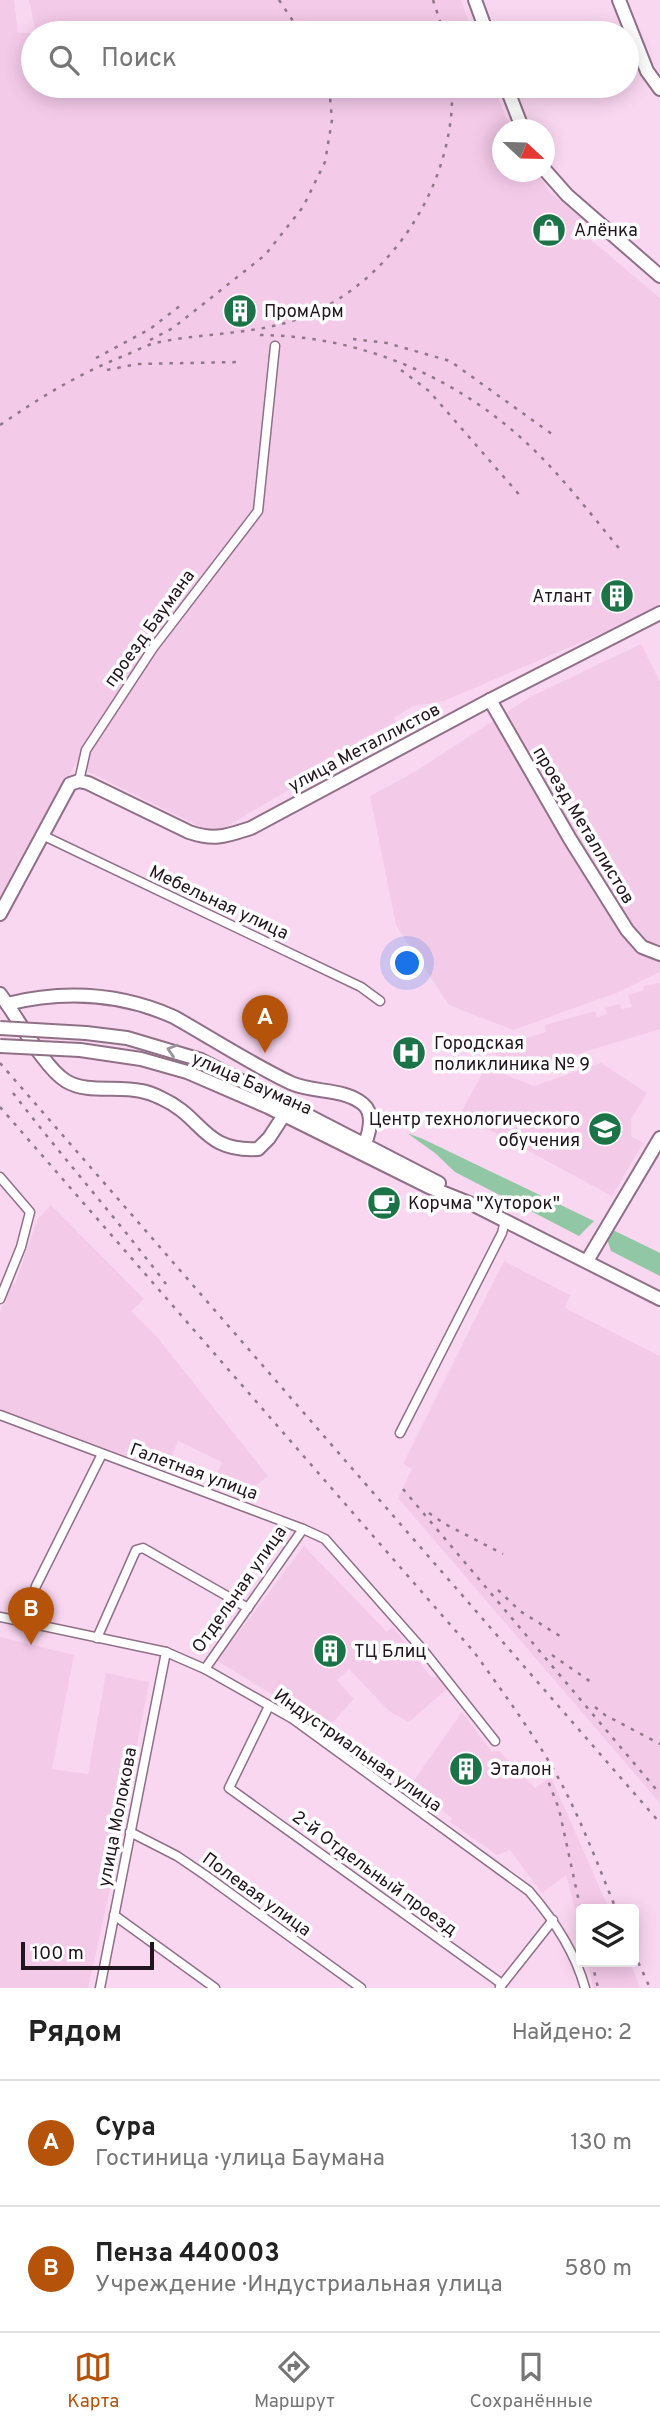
<!DOCTYPE html>
<html lang="ru">
<head>
<meta charset="utf-8">
<style>
  body { margin:0; font-family:Overpass,sans-serif; background:#f6f6f6; color:#222 }
  .controls { position:absolute; right:21px; bottom:21px; display:grid; overflow:hidden; border-radius:7px; box-shadow:0 4px 18px #0003 }
  .controls button { width:63px; height:63px; display:grid; place-items:center; padding:0; border:0; border-bottom:2px solid #e0e0e0; background:#fff; color:#222; font:35px sans-serif }
  .compass { position:absolute; left:492px; top:119px; width:63px; height:63px; border-radius:50%; background:#fff; box-shadow:0 4px 18px #0003; rotate:112deg }
  .scale { position:absolute; left:21px; bottom:18px; width:133px; box-sizing:border-box; padding-left:7px; border:4px solid #21151e; border-top:0; font-size:19px; line-height:24px; white-space:nowrap; color:#21151e; -webkit-text-stroke:5px #fff; paint-order:stroke }
  .you { position:absolute; left:408px; top:964px; width:24px; height:24px; margin:-18px; border:5px solid #fff; border-radius:50%; background:#1a73e8; box-shadow:0 0 0 10px #1a73e833 }
  .badge { display:grid; place-items:center; width:46px; height:46px; border-radius:50%; background:#b45309; color:#fff; font-size:23px; font-weight:700 }
  .pin { position:absolute; translate:-50% -58px; filter:drop-shadow(0 2px 4px #0008) }
  .pin::after { content:''; position:absolute; top:37px; width:24px; height:21px; background:inherit; clip-path:polygon(0 0,100% 0,50% 100%) }
  .list { margin:0; padding:0; list-style:none }
  h2 { display:flex; justify-content:space-between; align-items:center; height:91px; margin:0; padding:0 28px; font-size:30px }
  h2 small { font-size:23px; font-weight:400; color:#767676 }
  .list li { display:grid; grid-template-columns:46px 1fr auto; gap:21px; align-items:center; box-sizing:border-box; height:126px; padding:0 28px; border-top:2px solid #e0e0e0 }
  .list b { display:block; font-size:26px; white-space:nowrap }
  .list p { margin:0; font-size:23px; white-space:nowrap; color:#767676 }
  .list em { font-size:23px; font-style:normal; color:#767676 }
  .icon { flex:none; width:38px; height:38px; fill:none; stroke:currentColor; stroke-width:2; stroke-linecap:round; stroke-linejoin:round }
  .map { position:relative; flex:none; width:660px; height:1988px; overflow:hidden }
  .search { position:absolute; background:#fff; box-shadow:0 4px 18px #0003; left:21px; right:21px; top:21px; height:77px; display:flex; align-items:center; gap:18px; box-sizing:border-box; padding:0 24px; border-radius:38px; color:#767676; font-size:26px }
  .sheet { height:343px; background:#fff }
  nav { display:flex; justify-content:space-around; align-items:center; box-sizing:border-box; height:98px; border-top:2px solid #e0e0e0; background:#fff; font-size:19px; color:#767676 }
  nav a { display:grid; justify-items:center; gap:4px }
  nav .on { color:#b45309 }
  .map>svg:first-child { display:block }
  .built { fill:#f4cae9 }
  .green { fill:#91c7a4 }
  .lines { fill:none; stroke-linecap:round; stroke-linejoin:round }
  .street-casing { stroke:#8f7087; stroke-width:11 }
  .secondary-casing { stroke:#8f7087; stroke-width:16 }
  .primary-casing { stroke:#8f7087; stroke-width:16 }
  .street { stroke:#fff; stroke-width:8 }
  .secondary { stroke:#fff; stroke-width:12 }
  .primary { stroke:#fff; stroke-width:12 }
  .rail { stroke:#8f7789; stroke-width:2.5; stroke-dasharray:3.5 7; stroke-linecap:butt }
  .primary-bridge-casing { stroke:#8f7087; stroke-width:16; stroke-linecap:butt }
  .primary-bridge { stroke:#fff; stroke-width:12 }
  .oneway { stroke:#9b969a }
  .labels { text-anchor:middle; stroke-width:7; stroke-linejoin:round; paint-order:stroke }
  .poi-label { font-size:18px; fill:#21151e; stroke:#fff; text-anchor:start }
  .street-label { font-size:18px; fill:#21151e; stroke:#fff }
</style>
</head>
<body>
<div class="map">
<svg width="660" height="1988" viewBox="0 0 660 1988">
  <rect width="100%" height="100%" fill="#fad7f1"/>
  <!-- built -->
  <g class="built">
    <path d="M 0,0 L 14,0 L 18,33 L 36,33 L 29,0 L 461,0 L 473,33 L 33,33 L 33,86 L 493,86 L 511,129 L 503,130 L 503,172 L 537,172 L 548,190 L 592,227 L 585,235 L 660,298 L 660,604 L 617,627 L 444,701 L 413,706 L 394,718 L 396,722 L 357,741 L 359,744 L 330,761 L 331,765 L 216,833 L 206,830 L 75,765 L 0,900 Z"/>
    <path d="M 641,644 L 660,682 L 660,972 L 616,993 L 513,1030 L 449,1005 L 396,925 L 370,796 L 413,773 L 530,697 Z"/>
    <path d="M 660,983 L 660,1029 L 515,1073 L 513,1065 L 501,1068 L 493,1047 L 494,1041 L 516,1041 L 546,1032 L 545,1025 L 595,1011 L 597,1017 L 607,1014 L 605,1008 L 620,1004 L 622,1009 L 632,1007 L 628,995 L 644,990 L 643,987 L 647,985 Z"/>
    <path d="M 601,1063 L 647,1093 L 631,1119 L 631,1136 L 643,1143 L 612,1196 L 460,1114 L 486,1067 L 534,1086 Z"/>
    <path d="M 51,1205 L 144,1299 L 131,1311 L 157,1337 L 268,1476 L 241,1497 L 210,1489 L 222,1462 L 178,1441 L 165,1473 L 0,1409 L 0,1312 L 11,1283 L 15,1284 L 37,1220 Z"/>
    <path d="M 504,1261 L 570,1295 L 565,1308 L 660,1356 L 660,1803 L 398,1498 L 412,1469 L 403,1464 Z"/>
    <path d="M 304,1546 L 387,1632 L 393,1627 L 431,1677 L 439,1677 L 448,1688 L 409,1722 L 389,1711 L 349,1669 L 337,1680 L 354,1699 L 324,1732 L 295,1709 L 297,1705 L 293,1702 L 290,1705 L 217,1661 Z"/>
    <path d="M 0,1637 L 74,1655 L 52,1769 L 88,1774 L 106,1673 L 149,1682 L 107,1903 L 88,1988 L 0,1988 Z"/>
    <path d="M 462,1712 L 492,1752 L 499,1751 L 535,1788 L 551,1777 L 609,1909 L 581,1909 L 581,1932 L 566,1875 L 542,1893 L 510,1850 L 497,1855 L 450,1822 L 452,1818 L 410,1786 Z"/>
    <path d="M 588,1962 L 630,1962 L 640,1988 L 593,1988 Z"/>
  </g>
  <!-- green -->
  <g class="green">
    <path d="M 407,1133 L 423,1139 L 594,1221 L 579,1236 L 455,1172 L 435,1153 Z"/>
    <path d="M 613,1230 L 660,1253 L 660,1276 L 611,1251 L 607,1239 Z"/>
  </g>
  <g class="lines">
    <!-- street casing -->
    <g class="street-casing">
      <g id="street">
        <path d="M 79,781 L 86,750 L 153,648 L 258,511 L 275,346"/>
        <path d="M 42,835 L 361,987 L 380,1001"/>
        <path d="M 0,1177 L 30,1212 L 21,1247 L 0,1299"/>
        <path d="M 0,1415 L 303,1529 L 325,1539 L 423,1650 L 495,1741"/>
        <path d="M 400,1433 L 502,1233 L 505,1221"/>
        <path d="M 0,1617 L 166,1652 L 205,1669 L 293,1719 L 529,1891 C 554,1920 575,1951 585,1988"/>
        <path d="M 25,1623 L 36,1586 L 102,1454"/>
        <path d="M 97,1638 L 136,1550 L 143,1548 L 248,1608"/>
        <path d="M 205,1669 L 303,1529"/>
        <path d="M 269,1706 L 229,1788 L 502,1984"/>
        <path d="M 130,1832 L 177,1856 L 205,1875 L 361,1988"/>
        <path d="M 114,1915 L 215,1988"/>
        <path d="M 500,1987 L 553,1920"/>
        <path d="M 100,1988 L 166,1652"/>
      </g>
    </g>
    <!-- secondary casing -->
    <g class="secondary-casing">
      <g id="secondary">
        <path d="M 475,0 L 487,33"/>
        <path d="M 506,86 L 523,130"/>
        <path d="M 544,169 L 567,195 L 660,276"/>
        <path d="M 490,700 L 570,839 L 627,930 L 642,947 L 660,954"/>
        <path d="M 0,914 L 70,784 L 79,781 L 88,783 L 189,832 C 215,841 226,836 251,828 L 490,700 L 660,613"/>
        <path d="M 0,994 L 7,1004 C 64,990 120,993 174,1017 C 213,1039 251,1064 291,1083 C 313,1093 344,1088 363,1104 C 375,1114 369,1133 365,1144"/>
        <path d="M 7,1004 C 21,1024 46,1069 66,1081 C 87,1094 118,1085 141,1091 C 147,1092 155,1095 161,1098 C 204,1117 202,1152 258,1149 L 269,1138 L 284,1115"/>
        <path d="M 587,1261 L 660,1138"/>
      </g>
    </g>
    <!-- primary casing -->
    <g class="primary-casing">
      <g id="primary">
        <path d="M 619,0 L 647,71 L 660,89"/>
        <path d="M 86,1033 L 127,1038 L 201,1060 L 439,1183"/>
        <path d="M 80,1050 L 141,1059 L 187,1072 L 268,1107 L 429,1187 L 474,1205 L 660,1299"/>
      </g>
    </g>
    <!-- street -->
    <use href="#street" class="street"/>
    <!-- secondary -->
    <use href="#secondary" class="secondary"/>
    <!-- primary -->
    <use href="#primary" class="primary"/>
    <!-- rail -->
    <g class="rail">
      <path d="M 279,0 L 301,33"/>
      <path d="M 433,0 L 444,33"/>
      <path d="M 260,335 C 368,336 469,382 544,460 C 572,489 597,522 623,553"/>
      <path d="M 353,339 L 387,343 L 450,361 L 556,437"/>
      <path d="M 150,340 L 173,328 L 265,255 L 303,207 L 325,162 L 332,120 L 329,86"/>
      <path d="M 96,358 L 150,329 L 181,305"/>
      <path d="M 107,370 L 137,364 L 239,362"/>
      <path d="M 401,370 L 429,391 L 523,499"/>
      <path d="M 0,425 C 41,397 75,376 121,357 C 132,353 144,346 155,343 C 200,333 248,335 292,321 C 388,290 456,185 452,86"/>
      <path d="M 0,1063 L 660,1823"/>
      <path d="M 13,1093 C 63,1158 117,1219 166,1284"/>
      <path d="M 0,1107 L 474,1652 C 502,1691 531,1730 555,1772 C 580,1816 597,1863 616,1909"/>
      <path d="M 403,1489 L 660,1794"/>
      <path d="M 429,1513 L 445,1524 L 503,1554"/>
      <path d="M 498,1590 L 520,1611 L 563,1638"/>
      <path d="M 552,1655 L 591,1682"/>
      <path d="M 595,1707 L 605,1715 L 660,1744"/>
      <path d="M 545,1773 L 559,1809 L 581,1911"/>
      <path d="M 634,1953 L 650,1988"/>
      <path d="M 592,1962 L 598,1988"/>
    </g>
    <!-- primary-bridge casing -->
    <g class="primary-bridge-casing">
      <g id="primary-bridge">
        <path d="M 0,1028 L 86,1033"/>
        <path d="M 0,1046 L 80,1050"/>
      </g>
    </g>
    <!-- primary-bridge -->
    <use href="#primary-bridge" class="primary-bridge"/>
  </g>
  <!-- one-way arrows -->
  <defs><path id="oneway-chevron" d="M-2-3.5L2.5 0L-2 3.5" fill="none" stroke-width="1.6" stroke-linecap="round" stroke-linejoin="round" transform="scale(1.75)"/></defs>
  <use class="oneway" href="#oneway-chevron" transform="translate(172 1050) rotate(-163)"/>
  <!-- icons -->
  <defs>
    <g id="shop-disc" transform="scale(1.75)"><circle r="9.5" fill="#1c7347" stroke="#fff"/><path d="M-5-2.5h2.3a2.7 3.5 0 0 1 5.4 0H5L5.5 6h-11ZM-1.5-2.5h3a1.5 2.3 0 0 0-3 0Z" fill="#fff"/></g>
    <g id="building-disc" transform="scale(1.75)"><circle r="9.5" fill="#1c7347" stroke="#fff"/><path d="M-4-6H4V6H1V3H-1V6H-4ZM-2.5-4.3h1.7v1.8h-1.7ZM.8-4.3h1.7v1.8H.8ZM-2.5-1h1.7V.8h-1.7ZM.8-1h1.7V.8H.8Z" fill="#fff"/></g>
    <g id="hospital-disc" transform="scale(1.75)"><circle r="9.5" fill="#1c7347" stroke="#fff"/><path d="M-5-5h3v3.5h4V-5h3V5h-3V1.5h-4V5h-3Z" fill="#fff"/></g>
    <g id="school-disc" transform="scale(1.75)"><circle r="9.5" fill="#1c7347" stroke="#fff"/><path d="M0-5L7-2L0 1L-7-2ZM-4 1L0 2.5L4 1V4Q0 6-4 4Z" fill="#fff"/></g>
    <g id="cafe-disc" transform="scale(1.75)"><circle r="9.5" fill="#1c7347" stroke="#fff"/><path d="M-5.5-4.5H6V0H3Q3 3.5 0 3.5H-2.5Q-5.5 3.5-5.5 0ZM3-3.2v2h1.7v-2ZM-6 4.5H4V6H-6Z" fill="#fff"/></g>
  </defs>
  <g fill-rule="evenodd">
    <use href="#shop-disc" x="549" y="230"/>
    <use href="#building-disc" x="240" y="311"/>
    <use href="#building-disc" x="617" y="596"/>
    <use href="#hospital-disc" x="409" y="1053"/>
    <use href="#school-disc" x="605" y="1129"/>
    <use href="#cafe-disc" x="384" y="1203"/>
    <use href="#building-disc" x="330" y="1651"/>
    <use href="#building-disc" x="466" y="1769"/>
  </g>
  <g class="labels">
    <!-- poi labels -->
    <g class="poi-label">
      <text x="574" y="236">Алёнка</text>
      <text x="264" y="317">ПромАрм</text>
      <text x="592" y="602" text-anchor="end">Атлант</text>
      <text x="434" y="1049">Городская<tspan x="434" dy="21">поликлиника № 9</tspan></text>
      <text x="580" y="1125" text-anchor="end">Центр технологического<tspan x="580" dy="21">обучения</tspan></text>
      <text x="408" y="1209">Корчма "Хуторок"</text>
      <text x="354" y="1657">ТЦ Блиц</text>
      <text x="490" y="1775">Эталон</text>
    </g>
    <!-- street labels -->
    <g class="street-label">
      <text transform="translate(149 628) rotate(-54)" y="6">проезд Баумана</text>
      <text transform="translate(364 747) rotate(-28)" y="6">улица Металлистов</text>
      <text transform="translate(584 825) rotate(59)" y="6">проезд Металлистов</text>
      <text transform="translate(219 902) rotate(25)" y="6">Мебельная улица</text>
      <text transform="translate(252 1083) rotate(24)" y="6">улица Баумана</text>
      <text transform="translate(194 1471) rotate(20)" y="6">Галетная улица</text>
      <text transform="translate(239 1589) rotate(-55)" y="6">Отдельная улица</text>
      <text transform="translate(358 1750) rotate(35)" y="6">Индустриальная улица</text>
      <text transform="translate(117 1817) rotate(-79)" y="6">улица Молокова</text>
      <text transform="translate(375 1873) rotate(36)" y="6">2-й Отдельный проезд</text>
      <text transform="translate(257 1894) rotate(36)" y="6">Полевая улица</text>
    </g>
  </g>
</svg>
<div class="controls">
<button><svg class="icon" aria-label="layers" viewBox="0 0 24 24"><path d="M12 4l9 5-9 5-9-5zM3 14l9 5 9-5"/></svg></button>
</div>
<svg class="compass" viewBox="-18 -18 36 36"><path d="M0-13l5 13h-10z" fill="#e53935"/><path d="M0 13l5-13h-10z" fill="#767676"/></svg>
<div class="scale">100 m</div>
<div class="you"></div>
<div class="pin badge" style="left:265px;top:1053px">A</div>
<div class="pin badge" style="left:31px;top:1645px">B</div>
<div class="search"><svg class="icon" aria-label="search" viewBox="0 0 24 24"><circle cx="10" cy="10" r="6"/><path d="M15 15l6 6"/></svg>Поиск</div>
</div>
<section class="sheet">
<h2>Рядом<small>Найдено: 2</small></h2>
<ul class="list">
<li><span class="badge">A</span><div><b>Сура</b><p>Гостиница · улица Баумана</p></div><em>130 m</em></li>
<li><span class="badge">B</span><div><b>Пенза 440003</b><p>Учреждение · Индустриальная улица</p></div><em>580 m</em></li>
</ul>
</section>
<nav>
<a class="on"><svg class="icon" aria-label="map" viewBox="0 0 24 24"><path d="M3 6l6-2 6 2 6-2v14l-6 2-6-2-6 2zM9 4v14M15 6v14"/></svg>Карта</a>
<a><svg class="icon" aria-label="directions" viewBox="0 0 24 24"><path d="M12 3l9 9-9 9-9-9zM9 14v-3h6M13 9l2 2-2 2"/></svg>Маршрут</a>
<a><svg class="icon" aria-label="saved" viewBox="0 0 24 24"><path d="M7 4h10v16l-5-4-5 4z"/></svg>Сохранённые</a>
</nav>
</body>
</html>
